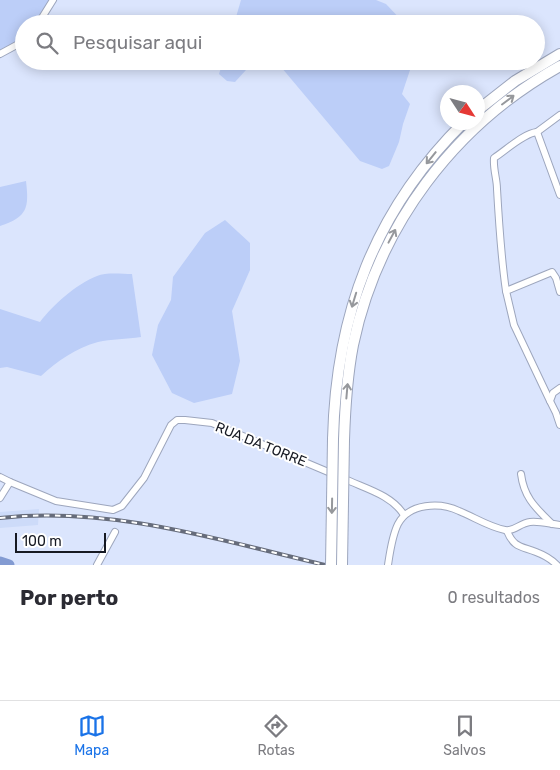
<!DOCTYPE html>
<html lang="pt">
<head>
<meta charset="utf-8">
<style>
  body { margin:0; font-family:Rubik,sans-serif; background:#f2f2f3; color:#2b2b33 }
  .compass { position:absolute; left:440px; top:85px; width:45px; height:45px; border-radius:50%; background:#fff; box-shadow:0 2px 12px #0003; rotate:126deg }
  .scale { position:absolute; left:15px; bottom:12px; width:91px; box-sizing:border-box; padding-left:5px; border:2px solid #161922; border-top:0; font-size:14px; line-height:18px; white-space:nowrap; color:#161922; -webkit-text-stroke:4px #fff; paint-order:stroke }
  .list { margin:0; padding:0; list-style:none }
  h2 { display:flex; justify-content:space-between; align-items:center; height:65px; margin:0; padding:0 20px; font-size:21px }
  h2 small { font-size:16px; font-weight:400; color:#7c7c81 }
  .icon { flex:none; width:28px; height:28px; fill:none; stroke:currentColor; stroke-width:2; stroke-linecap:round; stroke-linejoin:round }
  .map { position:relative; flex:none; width:560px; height:565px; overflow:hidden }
  .search { position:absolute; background:#fff; box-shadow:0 2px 12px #0003; left:15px; right:15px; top:15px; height:55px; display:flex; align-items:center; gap:12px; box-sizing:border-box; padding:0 18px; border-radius:28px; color:#7c7c81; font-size:19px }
  .sheet { height:135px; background:#fff }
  nav { display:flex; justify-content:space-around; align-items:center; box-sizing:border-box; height:70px; border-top:1px solid #e1e1e2; background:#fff; font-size:14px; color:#7c7c81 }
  nav a { display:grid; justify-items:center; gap:2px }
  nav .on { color:#1a73e8 }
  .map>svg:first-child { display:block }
  .built { fill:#cddbf9 }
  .green { fill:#bccef8 }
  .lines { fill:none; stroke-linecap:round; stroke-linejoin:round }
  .river { stroke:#839bd2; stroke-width:11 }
  .minor-casing { stroke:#9da6bd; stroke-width:8 }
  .highway-casing { stroke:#9da6bd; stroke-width:12 }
  .minor { stroke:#fff; stroke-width:6 }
  .highway { stroke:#fff; stroke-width:10 }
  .rail-casing { stroke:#666c7b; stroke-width:4 }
  .rail { stroke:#fff; stroke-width:2; stroke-dasharray:5.5; stroke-linecap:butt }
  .highway-bridge-casing { stroke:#9da6bd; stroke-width:12; stroke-linecap:butt }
  .highway-bridge { stroke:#fff; stroke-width:10 }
  .oneway { stroke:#96989c }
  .labels { text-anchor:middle; stroke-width:4; stroke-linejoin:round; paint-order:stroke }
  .street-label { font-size:14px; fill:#161922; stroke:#fff }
</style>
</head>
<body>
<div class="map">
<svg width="560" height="565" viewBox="0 0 560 565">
  <rect width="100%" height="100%" fill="#dbe5fd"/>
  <!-- built -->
  <path class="built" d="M 39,509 L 38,525 L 0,528 L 0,512 Z"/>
  <!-- green -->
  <g class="green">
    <path d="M 0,0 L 53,0 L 38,24 L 24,24 L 24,41 L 0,53 Z"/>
    <path d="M 241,0 L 376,0 L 386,4 L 405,24 L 234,24 Z"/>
    <path d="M 223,61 L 250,61 L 246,70 L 235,82 L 227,81 L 219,74 Z"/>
    <path d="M 276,61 L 413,61 L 402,94 L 410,104 L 403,124 L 399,142 L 389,166 L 382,169 L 360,161 Z"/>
    <path d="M 26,181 C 29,207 28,217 0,226 L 0,187 Z"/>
    <path d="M 225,220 L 250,243 L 250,270 L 232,311 L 240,361 L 232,394 L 194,403 L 172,393 L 152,355 L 158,325 L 171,300 L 173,277 L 205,233 Z"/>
    <path d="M 132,274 L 141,337 C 127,339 111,339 98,342 C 76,348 57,361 41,376 L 7,367 L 0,368 L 0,309 L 40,322 C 54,304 75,285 97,276 C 106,272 122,274 132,274 Z"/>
  </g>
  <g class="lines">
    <!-- river -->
    <path class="river" d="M 0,562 L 9,565"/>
    <!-- minor casing -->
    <g class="minor-casing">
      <g id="minor">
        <path d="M 38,24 L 53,0"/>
        <path d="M 0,54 L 24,41"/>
        <path d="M 537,132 L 560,115"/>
        <path d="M 506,291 C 501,257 499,224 497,189 C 497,179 493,169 494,158 C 505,151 524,133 537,132 L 560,195"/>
        <path d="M 560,388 L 553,393 L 550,401 L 556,413 L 560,425"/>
        <path d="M 550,401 L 514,325 L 506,291 L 552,272 L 556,278 L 560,292"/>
        <path d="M 521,474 C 524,498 536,508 552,524"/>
        <path d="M 0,477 L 10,482 L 56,501 L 113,510 L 122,506 L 144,478 L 171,425 L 177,420 L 185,420 L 212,423 L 333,474"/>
        <path d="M 343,478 C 363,488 391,494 404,515"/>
        <path d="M 0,498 L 10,482"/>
        <path d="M 507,531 C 514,548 521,546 536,552 C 544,555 551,559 557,565"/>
        <path d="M 97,565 L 115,532"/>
        <path d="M 388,565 C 390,552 392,536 398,524 C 409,503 440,502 459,511 C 474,517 489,527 505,530 C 514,532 520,523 530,522 C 540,521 550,524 560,525"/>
      </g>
    </g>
    <!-- highway casing -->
    <g class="highway-casing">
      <g id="highway">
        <path d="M 478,110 L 515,81 L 560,54"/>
        <path d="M 333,439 C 336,315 374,211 464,122"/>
        <path d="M 344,440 C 345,408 347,376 353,345 C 378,226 454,125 560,66"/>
      </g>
    </g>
    <!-- minor -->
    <use href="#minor" class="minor"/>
    <!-- highway -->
    <use href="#highway" class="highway"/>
    <!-- rail casing -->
    <g class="rail-casing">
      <path id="rail" d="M 0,518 C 111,506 219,540 325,565"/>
    </g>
    <!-- rail -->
    <use href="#rail" class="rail"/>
    <!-- highway-bridge casing -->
    <g class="highway-bridge-casing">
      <g id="highway-bridge">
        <path d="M 331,565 L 333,439"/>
        <path d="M 342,565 L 344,440"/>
      </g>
    </g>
    <!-- highway-bridge -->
    <use href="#highway-bridge" class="highway-bridge"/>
  </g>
  <!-- one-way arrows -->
  <defs><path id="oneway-shaft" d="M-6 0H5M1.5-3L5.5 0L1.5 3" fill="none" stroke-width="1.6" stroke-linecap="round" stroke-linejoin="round" transform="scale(1.25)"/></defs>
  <g class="oneway">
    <use href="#oneway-shaft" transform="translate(508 100) rotate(-37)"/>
    <use href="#oneway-shaft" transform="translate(431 158) rotate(129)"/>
    <use href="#oneway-shaft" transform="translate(392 236) rotate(-62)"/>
    <use href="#oneway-shaft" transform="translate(354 300) rotate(107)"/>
    <use href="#oneway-shaft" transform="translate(347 391) rotate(-85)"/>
    <use href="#oneway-shaft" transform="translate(332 506) rotate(91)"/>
  </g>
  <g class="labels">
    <!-- street labels -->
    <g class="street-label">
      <text transform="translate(261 444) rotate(22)" y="5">RUA DA TORRE</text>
    </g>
  </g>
</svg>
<svg class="compass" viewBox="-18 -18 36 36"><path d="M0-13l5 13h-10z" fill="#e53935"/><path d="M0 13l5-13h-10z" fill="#7c7c81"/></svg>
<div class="scale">100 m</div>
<div class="search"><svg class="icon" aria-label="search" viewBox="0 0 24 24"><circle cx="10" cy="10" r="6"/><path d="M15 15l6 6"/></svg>Pesquisar aqui</div>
</div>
<section class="sheet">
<h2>Por perto<small>0 resultados</small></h2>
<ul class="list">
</ul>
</section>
<nav>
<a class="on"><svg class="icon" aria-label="map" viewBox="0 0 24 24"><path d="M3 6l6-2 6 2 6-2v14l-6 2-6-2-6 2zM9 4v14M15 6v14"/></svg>Mapa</a>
<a><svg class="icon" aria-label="directions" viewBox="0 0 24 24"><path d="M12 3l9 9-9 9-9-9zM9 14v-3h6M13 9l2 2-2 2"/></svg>Rotas</a>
<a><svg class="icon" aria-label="saved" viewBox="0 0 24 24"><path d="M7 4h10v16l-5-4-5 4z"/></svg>Salvos</a>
</nav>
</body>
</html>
